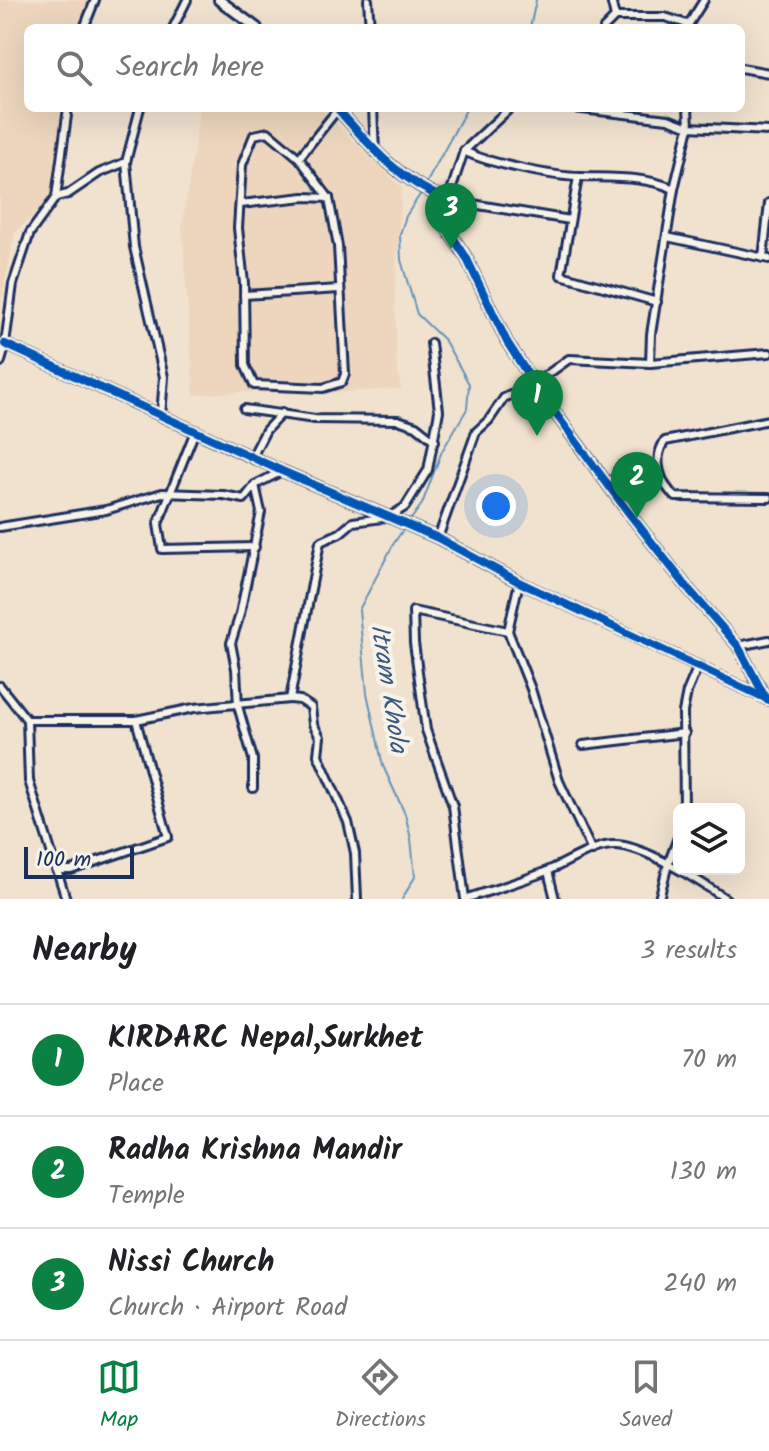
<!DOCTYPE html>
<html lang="en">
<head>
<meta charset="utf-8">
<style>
  body { margin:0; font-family:Kalam,sans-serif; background:#f2f2f2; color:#202124 }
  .controls { position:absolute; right:24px; bottom:24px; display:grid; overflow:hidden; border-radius:12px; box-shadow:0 8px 32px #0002 }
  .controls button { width:72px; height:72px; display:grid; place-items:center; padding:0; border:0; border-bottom:2px solid #e0e0e0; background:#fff; color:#202124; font:40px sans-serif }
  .scale { position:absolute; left:24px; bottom:20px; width:110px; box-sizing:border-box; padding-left:8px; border:4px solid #1b2f5e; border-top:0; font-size:22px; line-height:28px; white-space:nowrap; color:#1b2f5e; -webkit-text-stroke:6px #f7f3e8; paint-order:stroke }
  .you { position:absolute; left:496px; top:506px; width:28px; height:28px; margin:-20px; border:6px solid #fff; border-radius:50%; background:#1a73e8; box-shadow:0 0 0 12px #1a73e833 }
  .badge { display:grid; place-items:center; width:52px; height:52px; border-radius:50%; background:#0b8043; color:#fff; font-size:26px; font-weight:700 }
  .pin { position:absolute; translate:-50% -66px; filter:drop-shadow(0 2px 4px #0008) }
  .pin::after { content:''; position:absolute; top:42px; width:28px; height:24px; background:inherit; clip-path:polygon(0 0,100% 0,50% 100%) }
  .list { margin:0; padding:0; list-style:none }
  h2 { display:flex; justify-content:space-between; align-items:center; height:104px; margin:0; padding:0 32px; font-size:34px }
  h2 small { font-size:26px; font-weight:400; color:#757577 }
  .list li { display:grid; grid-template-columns:52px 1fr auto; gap:24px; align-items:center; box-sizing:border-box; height:112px; padding:0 32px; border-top:2px solid #e0e0e0 }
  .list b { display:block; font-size:30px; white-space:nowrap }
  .list p { margin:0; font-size:26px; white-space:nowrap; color:#757577 }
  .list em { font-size:26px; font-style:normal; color:#757577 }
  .icon { flex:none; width:44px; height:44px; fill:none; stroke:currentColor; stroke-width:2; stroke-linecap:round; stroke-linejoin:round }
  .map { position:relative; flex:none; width:769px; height:899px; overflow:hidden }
  .search { position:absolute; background:#fff; box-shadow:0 8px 32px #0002; left:24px; right:24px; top:24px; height:88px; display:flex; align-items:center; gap:20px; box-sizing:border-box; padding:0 28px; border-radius:12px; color:#757577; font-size:30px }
  .sheet { height:440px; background:#fff }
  nav { display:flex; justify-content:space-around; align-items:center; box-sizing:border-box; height:112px; border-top:2px solid #e0e0e0; background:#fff; font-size:22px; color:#757577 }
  nav a { display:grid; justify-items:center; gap:4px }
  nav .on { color:#0b8043 }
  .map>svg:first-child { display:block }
  .built { fill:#edd6bd }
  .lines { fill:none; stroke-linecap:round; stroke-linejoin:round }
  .stream { stroke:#6593ba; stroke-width:2 }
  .minor-casing { stroke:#1b2f5e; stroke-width:12 }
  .tertiary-casing { stroke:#1b2f5e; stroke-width:14 }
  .minor { stroke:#f7f3e8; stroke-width:6 }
  .tertiary { stroke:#f7f3e8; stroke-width:8 }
  .cycleway-casing { stroke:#f7f3e8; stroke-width:13 }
  .cycleway { stroke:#0057b8; stroke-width:8 }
  .labels { text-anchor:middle; stroke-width:8; stroke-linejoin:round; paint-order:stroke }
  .water-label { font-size:26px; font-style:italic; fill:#3a5884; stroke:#f7f3e8 }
</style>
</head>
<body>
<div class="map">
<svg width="769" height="899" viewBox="0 0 769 899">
  <rect width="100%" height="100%" fill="#f1e2cf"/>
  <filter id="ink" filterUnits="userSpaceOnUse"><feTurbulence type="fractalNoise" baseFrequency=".0125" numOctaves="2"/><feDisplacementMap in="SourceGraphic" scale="16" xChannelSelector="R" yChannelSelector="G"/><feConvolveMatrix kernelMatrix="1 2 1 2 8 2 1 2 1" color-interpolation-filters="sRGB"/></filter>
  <g filter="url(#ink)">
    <!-- built -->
    <g class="built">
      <path d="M 0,0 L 92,0 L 81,28 L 28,28 L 28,108 L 65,108 L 52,197 L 15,233 L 0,306 Z"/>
      <path d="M 200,108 L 319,108 L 402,187 L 395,292 L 397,365 L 401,389 L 310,394 L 241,392 L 194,395 L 182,227 Z"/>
    </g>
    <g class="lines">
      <!-- stream -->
      <g class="stream">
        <path d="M 530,28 L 536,0"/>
        <path d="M 426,184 L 467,108"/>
        <path d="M 409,522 L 422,504 L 442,451 L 467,409 L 469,384 L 445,341 L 417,314 L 401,260 L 400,234 L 406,216 L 423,190"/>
        <path d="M 402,899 L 415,877 L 411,839 L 405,814 L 383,766 L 367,693 L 359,610 L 394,543 L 405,527"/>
      </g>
      <!-- minor casing -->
      <g class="minor-casing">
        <g id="minor">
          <path d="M 368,0 L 370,28"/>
          <path d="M 611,0 L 615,17"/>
          <path d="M 687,27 L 704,0"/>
          <path d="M 84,28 L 95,0"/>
          <path d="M 173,28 L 187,0"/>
          <path d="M 604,28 L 615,17 L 665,17 L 687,24"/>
          <path d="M 741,68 L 769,73"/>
          <path d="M 140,108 L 126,162 L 134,247 L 164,377 L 161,416"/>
          <path d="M 373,108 L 375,152"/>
          <path d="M 510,108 L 464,151 L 448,200 L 570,220"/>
          <path d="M 573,108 L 668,119 L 689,127 L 769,131"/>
          <path d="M 464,151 C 487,163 555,177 581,177 C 612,178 646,176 674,189"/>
          <path d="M 299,158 L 268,132 L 254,135 L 242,165 L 238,228 L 244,283 L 245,365 L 254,385 L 323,388 L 342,382 L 345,374 L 338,246 L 329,198 L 299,158 L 338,109"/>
          <path d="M 578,177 L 561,275 L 657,302"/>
          <path d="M 56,197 L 68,194 L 99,173 L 126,162"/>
          <path d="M 241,204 L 304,197 L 329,198"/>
          <path d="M 667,237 L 769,259"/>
          <path d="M 763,258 L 769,203"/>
          <path d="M 244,295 L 339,289"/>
          <path d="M 5,344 L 13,284 L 30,233 L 56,197 L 68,108"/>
          <path d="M 650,363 L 651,334 L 674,189 L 689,127 L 688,108"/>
          <path d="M 244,409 L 315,419 L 398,420 L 416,426 L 435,441"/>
          <path d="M 769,420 L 665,441 C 652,458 660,485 676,497 L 769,498"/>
          <path d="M 195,431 L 158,524 L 162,549 L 255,547"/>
          <path d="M 252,457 L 266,430 L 282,413"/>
          <path d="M 607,482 L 645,469 L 658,469"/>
          <path d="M 0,527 L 106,510 L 162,493 L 223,495 L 244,499 L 255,485"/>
          <path d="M 438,538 L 476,432 L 489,420 L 504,398 L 534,384 L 569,359 L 650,363 L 769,353"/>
          <path d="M 519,582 L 508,631 L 531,689 L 559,781 L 592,851"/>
          <path d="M 738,646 L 769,640"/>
          <path d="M 0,686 L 27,720 L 29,781 L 66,899"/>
          <path d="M 290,699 L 300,700 L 311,707 L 313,724 L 320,737 L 318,755 L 348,822 L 355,853 L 357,899"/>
          <path d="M 27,720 L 136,720 L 194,708 L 290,699 L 320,542 L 340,533 L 353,522 L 389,517 L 405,507 L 428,470 L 439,411 L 431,343"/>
          <path d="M 583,745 L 685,733"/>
          <path d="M 253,788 L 253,759 L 238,706 L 236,669 L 231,643 L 240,614 L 261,512 L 255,485 L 282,471"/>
          <path d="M 684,809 L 683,712 L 687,692 L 698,666"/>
          <path d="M 56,870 L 71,870 L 168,837 L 136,720"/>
          <path d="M 548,871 L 555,899"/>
          <path d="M 465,899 L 453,806 L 426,730 L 414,643 L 413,611 L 508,631"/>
          <path d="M 465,899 C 492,890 520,882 547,871 C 568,863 593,844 616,845 C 645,846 701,882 726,899"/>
          <path d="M 659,899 L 668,864 L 679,835"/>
        </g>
      </g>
      <!-- tertiary casing -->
      <g class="tertiary-casing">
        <g id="tertiary">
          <path d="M 219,0 L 257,28"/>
          <path d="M 337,108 C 370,146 399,181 448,200 L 444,224 L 466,257 L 507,342 L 534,384 L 625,508 L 686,586 L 738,646 L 766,699"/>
          <path d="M 0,361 L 5,344 L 282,471 L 438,538 L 519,582 L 769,700"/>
        </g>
      </g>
      <!-- minor -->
      <use href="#minor" class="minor"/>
      <!-- tertiary -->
      <use href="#tertiary" class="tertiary"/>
      <!-- cycleway casing -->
      <g class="cycleway-casing">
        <g id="cycleway">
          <path d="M 337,108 C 370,146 399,181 448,200 L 444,224 L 466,257 L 507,342 L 534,384 L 625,508 L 686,586 L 738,646 L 766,699"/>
          <path d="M 5,344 L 282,471 L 438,538 L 519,582 L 769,700"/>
        </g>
      </g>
      <!-- cycleway -->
      <use href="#cycleway" class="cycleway"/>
    </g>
  </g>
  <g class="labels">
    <!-- water labels -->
    <g class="water-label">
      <text transform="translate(390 688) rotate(81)" y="9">Itram Khola</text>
    </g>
  </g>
</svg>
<div class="controls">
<button><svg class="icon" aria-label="layers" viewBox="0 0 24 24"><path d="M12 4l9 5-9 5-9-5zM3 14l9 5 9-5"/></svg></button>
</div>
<div class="scale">100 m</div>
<div class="you"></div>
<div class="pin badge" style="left:537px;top:436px">1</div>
<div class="pin badge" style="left:637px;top:518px">2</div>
<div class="pin badge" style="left:451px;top:249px">3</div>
<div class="search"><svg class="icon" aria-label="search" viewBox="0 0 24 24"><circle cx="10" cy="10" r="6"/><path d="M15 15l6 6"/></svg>Search here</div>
</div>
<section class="sheet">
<h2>Nearby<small>3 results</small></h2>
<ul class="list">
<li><span class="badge">1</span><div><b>KIRDARC Nepal,Surkhet</b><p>Place</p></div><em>70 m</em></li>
<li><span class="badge">2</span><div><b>Radha Krishna Mandir</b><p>Temple</p></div><em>130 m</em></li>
<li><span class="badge">3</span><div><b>Nissi Church</b><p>Church · Airport Road</p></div><em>240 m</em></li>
</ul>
</section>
<nav>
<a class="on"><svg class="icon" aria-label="map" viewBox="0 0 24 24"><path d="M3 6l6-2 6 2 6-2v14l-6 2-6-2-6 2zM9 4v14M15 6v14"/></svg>Map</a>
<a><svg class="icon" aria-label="directions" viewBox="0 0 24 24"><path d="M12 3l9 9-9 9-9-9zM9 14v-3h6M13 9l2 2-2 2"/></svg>Directions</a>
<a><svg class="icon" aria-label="saved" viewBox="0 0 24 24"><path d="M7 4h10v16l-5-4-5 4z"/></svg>Saved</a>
</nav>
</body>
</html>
